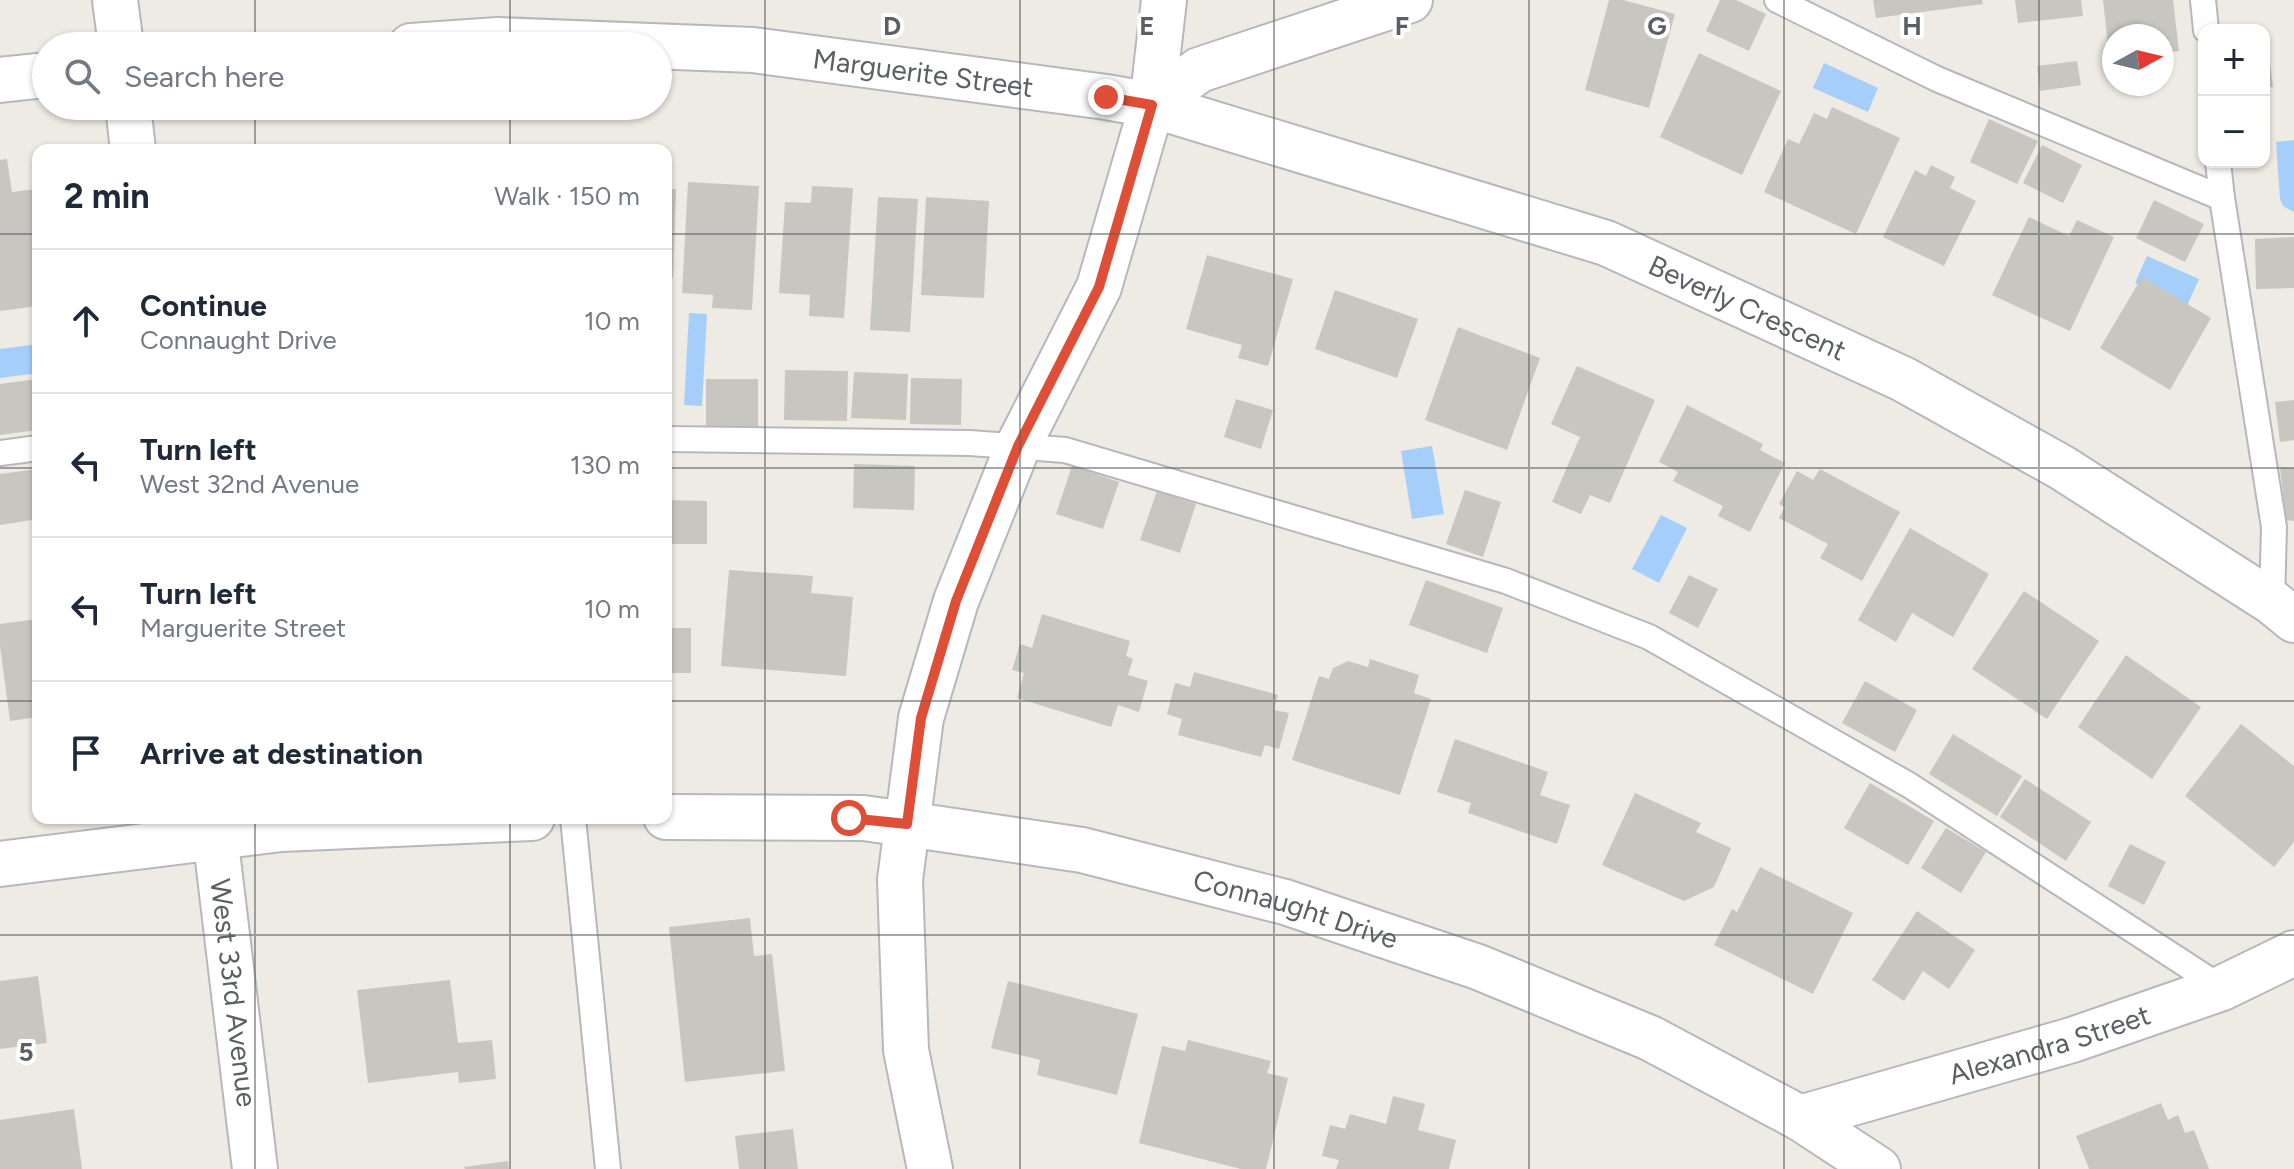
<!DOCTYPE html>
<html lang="en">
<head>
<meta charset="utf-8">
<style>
  body { margin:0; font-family:Figtree,sans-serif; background:#f2f2f3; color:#1f2937 }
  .controls { position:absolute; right:24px; top:24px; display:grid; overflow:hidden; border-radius:16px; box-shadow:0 2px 6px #0004 }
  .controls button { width:72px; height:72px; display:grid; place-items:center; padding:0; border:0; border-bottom:2px solid #e0e1e3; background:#fff; color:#1f2937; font:40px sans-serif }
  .compass { position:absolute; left:2102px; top:24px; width:72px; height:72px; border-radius:50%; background:#fff; box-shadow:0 2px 6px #0004; rotate:82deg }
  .stop { position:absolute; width:24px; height:24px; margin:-18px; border:6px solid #df4f37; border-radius:50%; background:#fff }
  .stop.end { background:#df4f37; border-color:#fff; box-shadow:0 2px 8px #0008 }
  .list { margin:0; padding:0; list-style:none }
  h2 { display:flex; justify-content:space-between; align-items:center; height:104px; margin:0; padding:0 32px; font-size:34px }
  h2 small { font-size:26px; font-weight:400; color:#747a83 }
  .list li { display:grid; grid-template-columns:52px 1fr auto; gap:24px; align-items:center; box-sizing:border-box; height:144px; padding:0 32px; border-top:2px solid #e0e1e3 }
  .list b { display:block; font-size:30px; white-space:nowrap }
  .list p { margin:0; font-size:26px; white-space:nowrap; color:#747a83 }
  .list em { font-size:26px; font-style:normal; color:#747a83 }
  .icon { flex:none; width:44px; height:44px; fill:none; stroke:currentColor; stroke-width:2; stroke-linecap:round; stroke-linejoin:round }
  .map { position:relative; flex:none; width:2294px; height:1169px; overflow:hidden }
  .search { position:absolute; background:#fff; box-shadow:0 2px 6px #0004; left:32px; top:32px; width:640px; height:88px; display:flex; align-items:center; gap:20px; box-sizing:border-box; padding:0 28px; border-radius:44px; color:#747a83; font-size:30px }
  .panel { position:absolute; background:#fff; box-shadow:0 2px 6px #0004; left:32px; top:144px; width:640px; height:680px; border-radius:16px }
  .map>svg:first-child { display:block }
  .water { fill:#a5cffa }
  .building { fill:#c8c6c0 }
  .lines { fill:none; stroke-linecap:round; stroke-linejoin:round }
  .service-casing { stroke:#b5b8bc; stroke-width:28 }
  .minor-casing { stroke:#b5b8bc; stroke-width:48 }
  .tertiary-casing { stroke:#b5b8bc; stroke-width:48 }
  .service { stroke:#fff; stroke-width:24 }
  .minor { stroke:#fff; stroke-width:44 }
  .tertiary { stroke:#fff; stroke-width:44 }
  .route { stroke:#df4f37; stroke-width:10 }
  .grid { fill:none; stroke:#5b5e62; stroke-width:2; stroke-opacity:0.55 }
  .labels { text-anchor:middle; stroke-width:8; stroke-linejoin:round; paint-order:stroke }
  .street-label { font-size:28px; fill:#5b5e62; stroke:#fff }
  .grid-label { font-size:26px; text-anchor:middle; font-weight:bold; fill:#5b5e62; stroke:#fff; stroke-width:8; stroke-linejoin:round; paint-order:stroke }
</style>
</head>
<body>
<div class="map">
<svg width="2294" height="1169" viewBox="0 0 2294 1169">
  <rect width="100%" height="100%" fill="#edebe3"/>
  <!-- water -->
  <g class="water">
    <path d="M 1824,63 L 1878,88 L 1868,112 L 1813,88 Z"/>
    <path d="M 2294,140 L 2294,212 L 2283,206 L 2280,199 L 2276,142 Z"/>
    <path d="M 2147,256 L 2199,279 L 2187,306 L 2135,283 Z"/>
    <path d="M 689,313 L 707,314 L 702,406 L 684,405 Z"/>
    <path d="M 38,344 L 38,373 L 0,378 L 0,349 Z"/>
    <path d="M 1432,446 L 1444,514 L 1412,519 L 1401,451 Z"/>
    <path d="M 1661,515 L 1687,528 L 1659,583 L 1632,569 Z"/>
  </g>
  <!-- building -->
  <g class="building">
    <path d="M 1609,0 L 1623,0 L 1675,14 L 1649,108 L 1585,90 Z"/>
    <path d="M 1720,0 L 1736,0 L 1766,14 L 1749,51 L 1706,31 Z"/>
    <path d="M 1873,0 L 1982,0 L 1983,4 L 1876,18 Z"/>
    <path d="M 2015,0 L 2081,0 L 2083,16 L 2018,23 Z"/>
    <path d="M 2103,0 L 2173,0 L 2179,51 L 2162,53 L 2162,36 L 2114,36 L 2114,45 L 2108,46 Z"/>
    <path d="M 2264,38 L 2267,38 L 2273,87 L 2264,88 Z"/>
    <path d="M 1699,53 L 1781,91 L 1742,175 L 1660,137 Z"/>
    <path d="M 2077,61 L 2081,85 L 2040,91 L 2037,66 Z"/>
    <path d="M 1832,107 L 1900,138 L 1856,234 L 1764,192 L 1788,139 L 1799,144 L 1814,113 L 1827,119 Z"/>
    <path d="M 1989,119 L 2038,141 L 2017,184 L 1970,162 Z"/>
    <path d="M 2042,145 L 2082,165 L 2063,203 L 2023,183 Z"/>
    <path d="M 7,159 L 12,192 L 38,189 L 38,306 L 0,311 L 0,160 Z"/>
    <path d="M 1931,165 L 1955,177 L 1950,188 L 1976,201 L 1944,266 L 1883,237 L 1915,170 L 1926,176 Z"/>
    <path d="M 688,182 L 759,186 L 752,310 L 712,308 L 713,295 L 682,293 Z"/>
    <path d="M 812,186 L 853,188 L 844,318 L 809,316 L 810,295 L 779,293 L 785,202 L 811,203 Z"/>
    <path d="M 666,189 L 676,189 L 673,278 L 666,278 Z"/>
    <path d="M 878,197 L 918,199 L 910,332 L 870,330 Z"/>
    <path d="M 926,197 L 989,201 L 984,298 L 921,295 Z"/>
    <path d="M 2154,200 L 2204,224 L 2185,262 L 2136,238 Z"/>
    <path d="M 2029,217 L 2069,236 L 2077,220 L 2114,237 L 2070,331 L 1992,295 Z"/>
    <path d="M 2294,237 L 2294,288 L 2256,289 L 2255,239 Z"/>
    <path d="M 1207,255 L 1293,279 L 1268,366 L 1238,358 L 1242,345 L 1186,329 Z"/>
    <path d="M 2142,277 L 2211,318 L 2170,390 L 2100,348 Z"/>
    <path d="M 1335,290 L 1418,319 L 1397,378 L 1315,349 Z"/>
    <path d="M 1458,327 L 1540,358 L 1507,450 L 1425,420 Z"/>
    <path d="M 1577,366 L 1655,400 L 1610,503 L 1590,495 L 1581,514 L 1552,502 L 1580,437 L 1551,424 Z"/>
    <path d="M 785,370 L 848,371 L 847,421 L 784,420 Z"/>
    <path d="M 854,372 L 908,374 L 906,420 L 851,418 Z"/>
    <path d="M 911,378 L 962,379 L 961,425 L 910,424 Z"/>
    <path d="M 38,379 L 38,430 L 0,435 L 0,384 Z"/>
    <path d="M 706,379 L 758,379 L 758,426 L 706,427 Z"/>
    <path d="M 1236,399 L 1273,410 L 1261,449 L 1224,437 Z"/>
    <path d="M 2294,400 L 2294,440 L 2280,442 L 2275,402 Z"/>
    <path d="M 1687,405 L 1763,444 L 1760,450 L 1785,463 L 1750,532 L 1718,516 L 1723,506 L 1673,481 L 1678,472 L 1659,462 Z"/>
    <path d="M 854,464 L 915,466 L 914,510 L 853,508 Z"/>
    <path d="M 1072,466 L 1119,482 L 1103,529 L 1056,514 Z"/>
    <path d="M 2280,467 L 2294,468 L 2294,521 L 2286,520 Z"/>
    <path d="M 38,469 L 38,519 L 0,525 L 0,474 Z"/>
    <path d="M 1820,469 L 1900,512 L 1862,581 L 1820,558 L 1828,544 L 1779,518 L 1785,507 L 1779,504 L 1797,471 L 1813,480 Z"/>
    <path d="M 1465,490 L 1501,502 L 1483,557 L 1446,544 Z"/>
    <path d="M 1157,491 L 1196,504 L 1180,553 L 1140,540 Z"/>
    <path d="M 666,500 L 707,501 L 707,544 L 666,544 Z"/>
    <path d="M 1910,528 L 1989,574 L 1953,637 L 1912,613 L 1896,642 L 1858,620 Z"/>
    <path d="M 729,570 L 813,576 L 811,593 L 853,597 L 846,676 L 721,666 Z"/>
    <path d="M 1689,575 L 1718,589 L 1698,628 L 1669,613 Z"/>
    <path d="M 1426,580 L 1503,608 L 1487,653 L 1409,625 Z"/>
    <path d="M 2024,591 L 2099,641 L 2047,719 L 1972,669 Z"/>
    <path d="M 1042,614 L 1130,641 L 1126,656 L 1133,659 L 1128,675 L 1148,681 L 1139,712 L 1118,705 L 1111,727 L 1017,698 L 1024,673 L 1012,670 L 1020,644 L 1032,648 Z"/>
    <path d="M 38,619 L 38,717 L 10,721 L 0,646 L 0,624 Z"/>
    <rect x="666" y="628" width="25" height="45"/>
    <path d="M 2126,655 L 2201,707 L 2152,779 L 2078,727 Z"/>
    <path d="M 1370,659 L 1419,675 L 1414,693 L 1431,699 L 1400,795 L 1292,760 L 1319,676 L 1329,679 L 1333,668 L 1348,661 L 1368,667 Z"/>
    <path d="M 1194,672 L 1278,695 L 1274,710 L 1289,713 L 1279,749 L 1265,745 L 1261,757 L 1178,735 L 1182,719 L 1167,714 L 1175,683 L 1190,687 Z"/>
    <path d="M 1865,681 L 1917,710 L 1895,752 L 1842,723 Z"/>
    <path d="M 2241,724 L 2294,766 L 2294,842 L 2274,867 L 2185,796 Z"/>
    <path d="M 1953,734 L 2022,776 L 1997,816 L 1929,774 Z"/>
    <path d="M 1455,739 L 1548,772 L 1540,795 L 1570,805 L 1557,844 L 1468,813 L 1471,803 L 1437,792 Z"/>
    <path d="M 2025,779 L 2091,822 L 2066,861 L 2000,817 Z"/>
    <path d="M 1870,783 L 1934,821 L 1908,865 L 1844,828 Z"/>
    <path d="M 1635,793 L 1701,823 L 1696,832 L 1731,848 L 1714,887 L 1684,901 L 1602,865 Z"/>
    <path d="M 1946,828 L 1986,852 L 1961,893 L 1921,868 Z"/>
    <path d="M 2130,844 L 2166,862 L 2144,905 L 2108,886 Z"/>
    <path d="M 1760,867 L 1853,913 L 1813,994 L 1714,945 L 1732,909 L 1737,912 Z"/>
    <path d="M 1917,911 L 1975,950 L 1949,989 L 1923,971 L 1904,1001 L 1872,980 Z"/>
    <path d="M 750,918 L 754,956 L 772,954 L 785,1071 L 685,1082 L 669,927 Z"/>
    <path d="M 38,976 L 47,1043 L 0,1049 L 0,981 Z"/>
    <path d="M 450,980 L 458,1043 L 492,1040 L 496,1079 L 459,1083 L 458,1072 L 368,1083 L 357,990 Z"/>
    <path d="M 1008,981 L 1138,1014 L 1117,1095 L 1037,1075 L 1040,1060 L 991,1048 Z"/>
    <path d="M 1188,1040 L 1271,1061 L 1267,1073 L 1288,1078 L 1266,1169 L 1241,1169 L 1139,1143 L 1162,1046 L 1185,1051 Z"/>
    <path d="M 1393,1096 L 1425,1104 L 1418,1130 L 1456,1140 L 1449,1169 L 1336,1169 L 1339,1160 L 1322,1156 L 1330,1125 L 1345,1129 L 1350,1114 L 1386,1124 Z"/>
    <path d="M 2161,1103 L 2168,1120 L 2178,1115 L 2185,1133 L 2194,1130 L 2209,1169 L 2089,1169 L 2076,1136 Z"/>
    <path d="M 74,1109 L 82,1169 L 0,1169 L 0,1120 Z"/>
    <path d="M 793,1129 L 798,1169 L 739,1169 L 735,1136 Z"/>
    <path d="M 508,1161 L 509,1169 L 465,1169 L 464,1167 Z"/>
  </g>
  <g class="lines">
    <!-- service casing -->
    <g class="service-casing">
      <g id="service">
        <path d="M 1777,0 L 1937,79 L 2222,198"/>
        <path d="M 2203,0 L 2206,30"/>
        <path d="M 2218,162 L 2222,198 L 2274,527 L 2272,602"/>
        <path d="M 666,439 L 970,443 L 1065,450 L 1506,581 L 1649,637 L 1909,785 L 2222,988"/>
        <path d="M 0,453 L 38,448"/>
        <path d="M 573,818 L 608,1169"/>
      </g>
    </g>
    <!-- minor casing -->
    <g class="minor-casing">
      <g id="minor">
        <path id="s1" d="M 411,46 L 498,40 L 753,50 L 1106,97 L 1152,105 L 1199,70 L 1410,0"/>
        <path d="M 0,80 L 46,75"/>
        <path id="s2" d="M 1152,105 L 1606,243 L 1903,379 L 2061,467 L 2272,602 L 2294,620"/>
        <path id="s3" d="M 666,817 L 863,818 L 907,824 L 1082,850 L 1285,902 L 1478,967 L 1650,1038 L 1800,1118 L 1878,1169"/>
        <path d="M 0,864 L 281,829 L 532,818"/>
        <path id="s4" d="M 1800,1118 L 2072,1040 L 2222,988 L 2294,953"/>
        <path d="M 930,1169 L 906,1050 L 900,880 L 921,718 L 956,601 L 1018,446 L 1099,287 L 1152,105 L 1164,0"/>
      </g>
    </g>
    <!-- tertiary casing -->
    <g class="tertiary-casing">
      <g id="tertiary">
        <path d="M 115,0 L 121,46"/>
        <path d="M 128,106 L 133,150"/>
        <path id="s5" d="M 213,818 L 255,1169"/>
      </g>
    </g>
    <!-- service -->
    <use href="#service" class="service"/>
    <!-- minor -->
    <use href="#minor" class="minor"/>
    <!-- tertiary -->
    <use href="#tertiary" class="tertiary"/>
  </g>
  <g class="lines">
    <!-- route -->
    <path class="route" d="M 849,818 L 907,824 L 921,718 L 956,601 L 1018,446 L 1099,287 L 1152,105 L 1106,97"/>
  </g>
  <!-- grid -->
  <path class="grid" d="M 255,0 L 255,46M 510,0 L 510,46M 765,0 L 765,1169M 1020,0 L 1020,1169M 1274,0 L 1274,1169M 1529,0 L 1529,1169M 1784,0 L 1784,1169M 2039,0 L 2039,1169M 255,106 L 255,150M 510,106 L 510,150M 0,234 L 38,234M 666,234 L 2294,234M 0,468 L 38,468M 666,468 L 2294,468M 0,701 L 38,701M 666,701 L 2294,701M 255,818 L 255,1169M 510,818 L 510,1169M 0,935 L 2294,935"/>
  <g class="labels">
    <!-- street labels -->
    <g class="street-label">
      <text dy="10" stroke="none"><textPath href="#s1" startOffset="514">Marguerite Street</textPath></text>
      <text dy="10" stroke="none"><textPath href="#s2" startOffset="630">Beverly Crescent</textPath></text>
      <text dy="10" stroke="none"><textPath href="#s3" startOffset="640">Connaught Drive</textPath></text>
      <text dy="10" stroke="none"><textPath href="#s5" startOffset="176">West 33rd Avenue</textPath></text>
      <text dy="10" stroke="none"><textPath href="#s4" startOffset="260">Alexandra Street</textPath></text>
    </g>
  </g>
  <g class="grid-label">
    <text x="892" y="35">D</text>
    <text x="1147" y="35">E</text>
    <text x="1402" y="35">F</text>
    <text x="1657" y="35">G</text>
    <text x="1912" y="35">H</text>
    <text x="26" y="1061">5</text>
  </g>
</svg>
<div class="controls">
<button>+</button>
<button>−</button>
</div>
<svg class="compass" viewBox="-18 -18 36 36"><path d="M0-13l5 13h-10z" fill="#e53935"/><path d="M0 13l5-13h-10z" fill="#747a83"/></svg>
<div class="stop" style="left:849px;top:818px"></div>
<div class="stop end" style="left:1106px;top:97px"></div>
<div class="search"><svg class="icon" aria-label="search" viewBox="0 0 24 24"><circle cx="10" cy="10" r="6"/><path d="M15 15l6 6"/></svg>Search here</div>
<section class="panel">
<h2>2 min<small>Walk · 150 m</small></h2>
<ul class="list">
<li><svg class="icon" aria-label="ahead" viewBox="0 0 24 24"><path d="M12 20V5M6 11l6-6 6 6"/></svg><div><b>Continue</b><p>Connaught Drive</p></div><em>10 m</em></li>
<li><svg class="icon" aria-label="left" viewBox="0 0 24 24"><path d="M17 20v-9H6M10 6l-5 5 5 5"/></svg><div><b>Turn left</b><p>West 32nd Avenue</p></div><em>130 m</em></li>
<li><svg class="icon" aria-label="left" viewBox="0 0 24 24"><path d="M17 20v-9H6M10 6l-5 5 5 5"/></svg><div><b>Turn left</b><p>Marguerite Street</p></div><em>10 m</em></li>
<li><svg class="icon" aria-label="arrive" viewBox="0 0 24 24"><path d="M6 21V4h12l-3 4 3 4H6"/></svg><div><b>Arrive at destination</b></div></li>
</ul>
</section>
</div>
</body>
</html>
